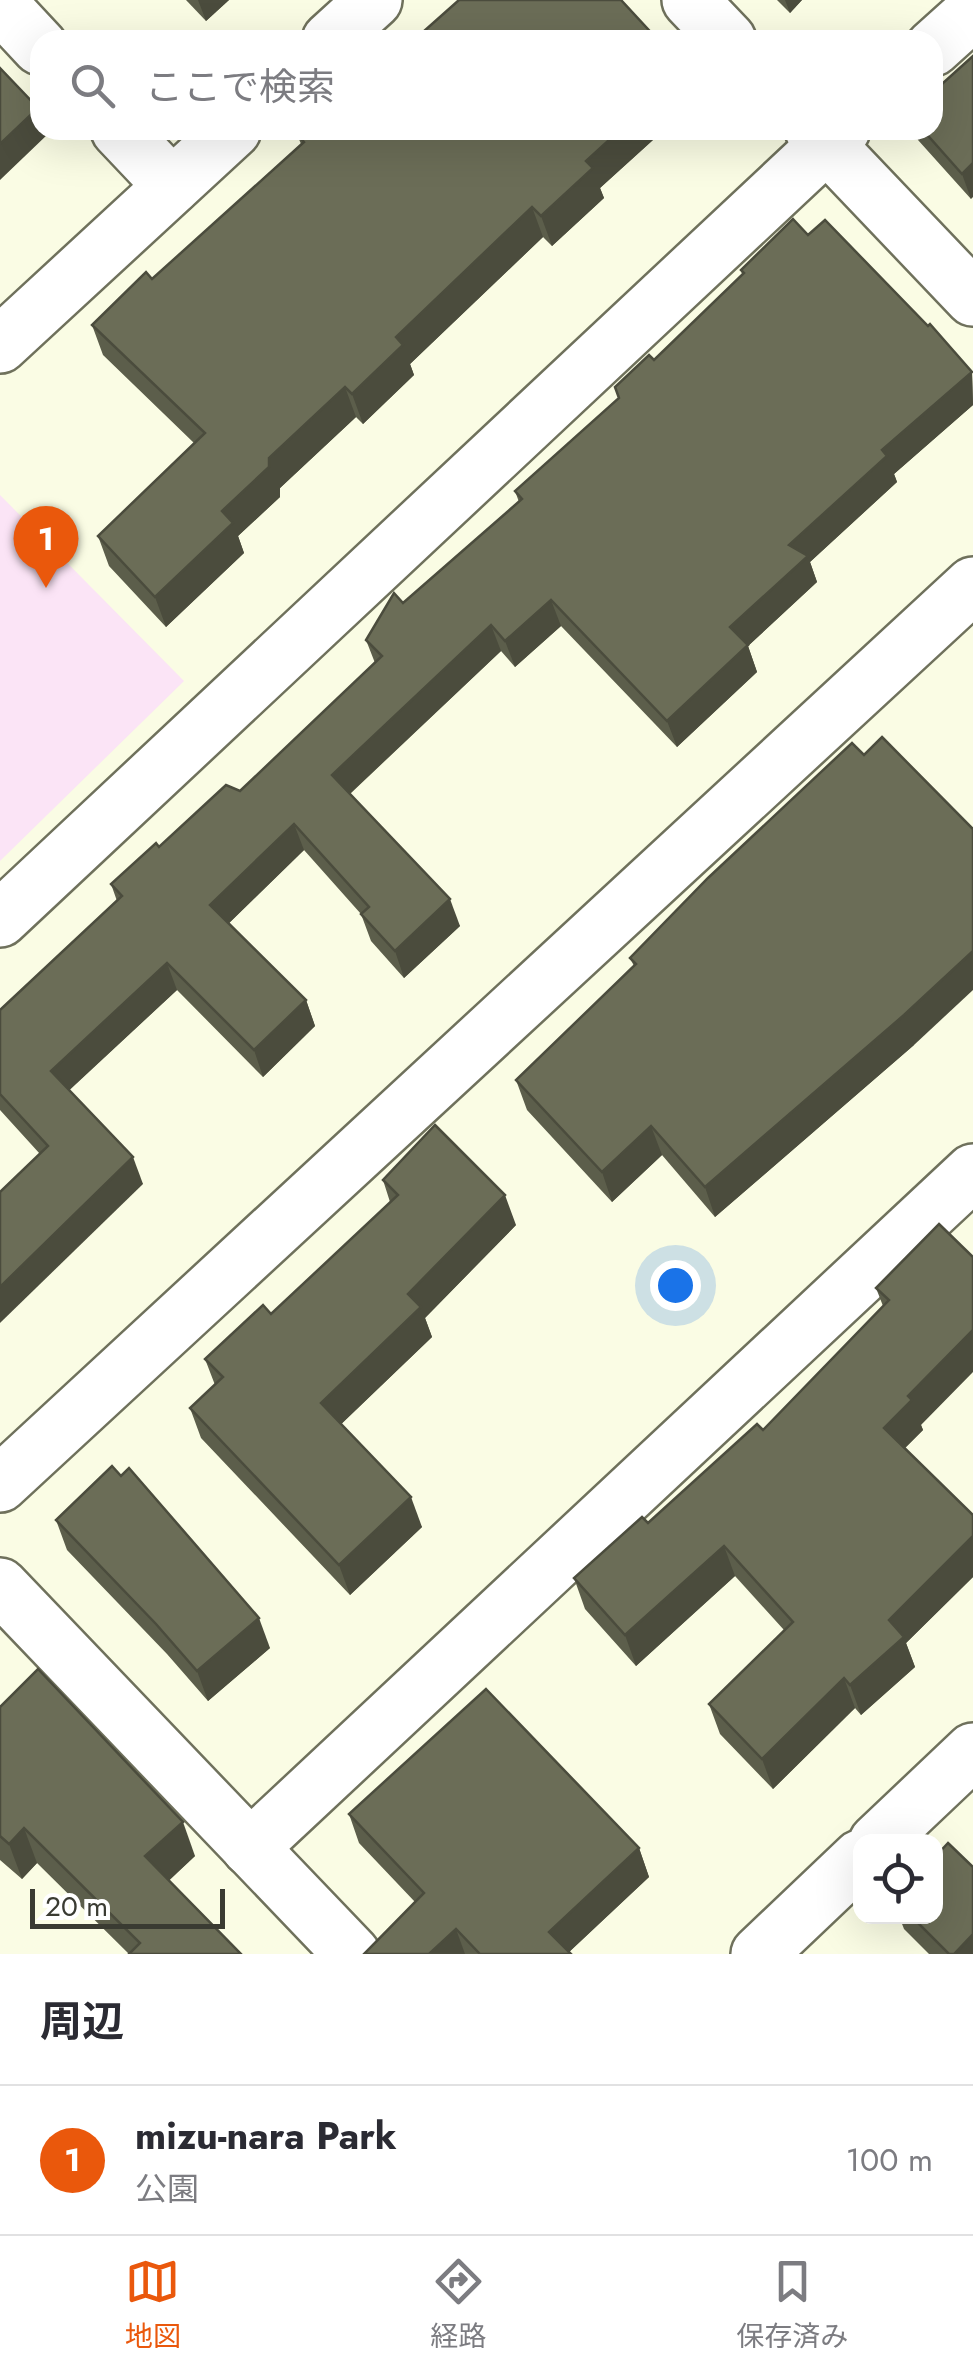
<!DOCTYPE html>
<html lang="ja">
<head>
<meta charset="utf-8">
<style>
  body { margin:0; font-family:Jost,"Noto Sans JP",sans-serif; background:#f2f2f3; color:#2b2b33 }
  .controls { position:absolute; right:30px; bottom:30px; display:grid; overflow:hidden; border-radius:20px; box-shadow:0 10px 40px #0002 }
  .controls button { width:90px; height:90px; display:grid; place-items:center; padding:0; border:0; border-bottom:2px solid #e1e1e2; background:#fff; color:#2b2b33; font:50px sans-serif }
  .scale { position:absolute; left:30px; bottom:25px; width:195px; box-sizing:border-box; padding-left:10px; border:5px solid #3a3b32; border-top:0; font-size:28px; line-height:35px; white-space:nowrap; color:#3a3b32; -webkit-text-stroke:8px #fff; paint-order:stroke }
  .you { position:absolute; left:675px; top:1285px; width:35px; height:35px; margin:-25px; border:8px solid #fff; border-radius:50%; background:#1a73e8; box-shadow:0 0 0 15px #1a73e833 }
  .badge { display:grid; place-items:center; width:65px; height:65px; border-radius:50%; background:#ea580c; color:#fff; font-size:32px; font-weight:700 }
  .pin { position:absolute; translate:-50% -82px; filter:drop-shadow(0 2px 5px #0008) }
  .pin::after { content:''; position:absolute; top:52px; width:35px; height:30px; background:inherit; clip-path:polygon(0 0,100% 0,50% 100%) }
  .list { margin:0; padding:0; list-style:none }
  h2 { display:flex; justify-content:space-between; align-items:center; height:130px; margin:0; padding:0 40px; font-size:42px }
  h2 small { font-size:32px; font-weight:400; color:#7c7c81 }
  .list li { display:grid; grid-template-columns:65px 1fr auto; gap:30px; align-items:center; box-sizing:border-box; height:150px; padding:0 40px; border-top:2px solid #e1e1e2 }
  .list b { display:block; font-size:38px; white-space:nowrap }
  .list p { margin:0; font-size:32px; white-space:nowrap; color:#7c7c81 }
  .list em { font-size:32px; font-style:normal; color:#7c7c81 }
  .icon { flex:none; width:55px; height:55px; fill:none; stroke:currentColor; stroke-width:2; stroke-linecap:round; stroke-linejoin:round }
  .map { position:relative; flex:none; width:973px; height:1954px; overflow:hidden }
  .search { position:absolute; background:#fff; box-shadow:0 10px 40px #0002; left:30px; right:30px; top:30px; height:110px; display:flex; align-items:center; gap:25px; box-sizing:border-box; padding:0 35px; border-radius:30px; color:#7c7c81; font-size:38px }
  .sheet { height:280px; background:#fff }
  nav { display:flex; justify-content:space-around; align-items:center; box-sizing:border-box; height:140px; border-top:2px solid #e1e1e2; background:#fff; font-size:28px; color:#7c7c81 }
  nav a { display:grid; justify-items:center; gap:5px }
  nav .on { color:#ea580c }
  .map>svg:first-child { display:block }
  .green { fill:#fbe4f6 }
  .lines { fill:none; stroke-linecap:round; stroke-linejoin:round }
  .street-casing { stroke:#6f715c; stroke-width:60 }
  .street { stroke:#fff; stroke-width:55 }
  .wall { fill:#5c5e4b }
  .shaded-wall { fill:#4b4c3d }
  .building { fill:#6b6d57; stroke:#4b4c3d; stroke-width:2.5 }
</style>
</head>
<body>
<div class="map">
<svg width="973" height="1954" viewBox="0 0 973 1954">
  <rect width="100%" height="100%" fill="#fafce4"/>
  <!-- green -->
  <path class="green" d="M 0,495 L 184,681 L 0,861 Z"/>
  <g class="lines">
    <!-- street casing -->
    <g class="street-casing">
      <g id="street">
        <path d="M 690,0 L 728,40"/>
        <path d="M 0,4 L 40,47"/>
        <path d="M 330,40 L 374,0"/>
        <path d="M 933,48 L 973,12"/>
        <path d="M 119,130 L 172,186"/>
        <path d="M 813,130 L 973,298"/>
        <path d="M 0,345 L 233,130"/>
        <path d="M 0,919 L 842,130"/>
        <path d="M 0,1484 L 973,585"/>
        <path d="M 0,1586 L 352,1954"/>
        <path d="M 877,1842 L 973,1751"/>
        <path d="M 250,1848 L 973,1172"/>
        <path d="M 759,1954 L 860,1858"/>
      </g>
    </g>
    <!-- street -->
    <use href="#street" class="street"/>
  </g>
  <!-- wall -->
  <g class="wall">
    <path d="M 186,0 L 229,0 L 206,21 Z"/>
    <path d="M 777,0 L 802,0 L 790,13 Z"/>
    <path d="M 973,56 L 971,199 L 918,140 L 915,130 L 933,130 Z"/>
    <path d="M 300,130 L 664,130 L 600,188 L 604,198 L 552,246 L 543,237 L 410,364 L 414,375 L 363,424 L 356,417 L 280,488 L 280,497 L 238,536 L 244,553 L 166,627 L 109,566 L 98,536 L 194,443 L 103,355 L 92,325 L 152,279 L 301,144 L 296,132 Z"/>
    <path d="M 808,235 L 972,372 L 973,405 L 894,474 L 897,482 L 810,562 L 817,582 L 748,646 L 757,672 L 677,747 L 561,626 L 515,667 L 501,651 L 350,794 L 460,926 L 404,978 L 371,941 L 361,914 L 304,850 L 229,923 L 306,1000 L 315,1026 L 263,1077 L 177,990 L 69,1090 L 143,1184 L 40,1154 L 0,1110 L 0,1010 L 117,901 L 111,884 L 159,847 L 240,791 L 375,663 L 366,640 L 403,603 L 519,502 L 515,491 L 619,398 L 654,360 L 742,274 L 741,270 Z"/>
    <path d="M 630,958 L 914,1045 L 715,1217 L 662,1155 L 612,1202 L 527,1110 L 516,1080 L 634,966 Z"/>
    <path d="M 383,1180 L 516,1225 L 425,1318 L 432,1337 L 341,1424 L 422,1527 L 350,1595 L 201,1438 L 190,1408 L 215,1385 L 205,1359 L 271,1314 L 390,1202 Z"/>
    <path d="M 939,1224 L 921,1425 L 923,1430 L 905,1448 L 973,1515 L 973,1577 L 906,1643 L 915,1667 L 861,1715 L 855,1708 L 773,1789 L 720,1734 L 709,1704 L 784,1630 L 735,1576 L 636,1666 L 585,1609 L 574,1578 L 648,1523 L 763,1430 L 883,1306 L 876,1288 Z"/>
    <path d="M 56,1520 L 270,1648 L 208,1701 L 167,1654 L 67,1550 Z"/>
    <path d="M 0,1707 L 195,1856 L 169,1880 L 242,1954 L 129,1954 L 37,1863 L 22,1879 L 0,1860 Z"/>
    <path d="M 349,1814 L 639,1848 L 649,1877 L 569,1952 L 571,1954 L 364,1954 L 415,1902 L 359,1843 Z"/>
    <path d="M 899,1916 L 936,1916 L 973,1954 L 929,1954 L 904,1929 Z"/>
  </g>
  <!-- shaded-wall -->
  <g class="shaded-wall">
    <path d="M 198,0 L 229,0 L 206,21 Z"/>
    <path d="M 785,0 L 802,0 L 790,13 Z"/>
    <path d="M 38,108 L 40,113 L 40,130 L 46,130 L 48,134 L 0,180 L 0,144 Z"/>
    <path d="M 620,130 L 664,130 L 600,188 L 604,198 L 552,246 L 541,216 L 586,161 Z"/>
    <path d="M 973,163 L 973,197 L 971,199 L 962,174 Z"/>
    <path d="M 532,207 L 543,237 L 410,364 L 414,375 L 363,424 L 352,394 L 396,337 Z"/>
    <path d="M 972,372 L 973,405 L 894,474 L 897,482 L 810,562 L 817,582 L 748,646 L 757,672 L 677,747 L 667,721 L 730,627 L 789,545 L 882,450 Z"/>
    <path d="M 345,387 L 356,417 L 280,488 L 280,497 L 238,536 L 244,553 L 166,627 L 155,597 L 222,511 L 269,458 Z"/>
    <path d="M 551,600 L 561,626 L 515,667 L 505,641 Z"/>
    <path d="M 491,625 L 501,651 L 342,801 L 332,775 Z"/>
    <path d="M 294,824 L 304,850 L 220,932 L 210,905 Z"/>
    <path d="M 450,899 L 460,926 L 404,978 L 395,951 Z"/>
    <path d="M 973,951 L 973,990 L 914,1045 L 715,1217 L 705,1187 Z"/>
    <path d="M 167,963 L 177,990 L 61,1098 L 51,1071 Z"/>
    <path d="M 306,1000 L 315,1026 L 263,1077 L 254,1050 Z"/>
    <path d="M 651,1126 L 662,1155 L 612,1202 L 602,1172 Z"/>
    <path d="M 133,1157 L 143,1184 L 0,1323 L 0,1287 Z"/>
    <path d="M 505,1195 L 516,1225 L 425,1318 L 432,1337 L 332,1433 L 321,1403 L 408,1294 Z"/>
    <path d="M 973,1330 L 973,1372 L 921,1425 L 923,1430 L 895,1458 L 884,1428 L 908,1396 Z"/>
    <path d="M 411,1497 L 422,1527 L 350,1595 L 339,1565 Z"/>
    <path d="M 973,1536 L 973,1577 L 906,1643 L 915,1667 L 861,1715 L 850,1685 L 889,1620 Z"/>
    <path d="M 724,1546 L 735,1576 L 636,1666 L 625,1635 Z"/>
    <path d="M 259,1618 L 270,1648 L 208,1701 L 197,1671 Z"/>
    <path d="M 844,1678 L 855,1708 L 773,1789 L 762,1759 Z"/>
    <path d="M 183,1822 L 195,1856 L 158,1891 L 145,1856 Z"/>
    <path d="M 24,1828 L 37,1863 L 22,1879 L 9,1844 Z"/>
    <path d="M 639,1848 L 649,1877 L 567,1954 L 549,1932 Z"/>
    <path d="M 456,1929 L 465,1954 L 429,1954 Z"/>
    <path d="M 973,1934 L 973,1954 L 954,1954 Z"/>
  </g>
  <!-- building -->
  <g class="building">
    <path d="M 459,0 L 621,0 L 658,40 L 414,40 Z"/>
    <path d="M 973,56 L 973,163 L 962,174 L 923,130 L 933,130 L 933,92 Z"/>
    <path d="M 0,68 L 38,108 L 0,144 Z"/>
    <path d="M 300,130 L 620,130 L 586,161 L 593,168 L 541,216 L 532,207 L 396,337 L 403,345 L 352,394 L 345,387 L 269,458 L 269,467 L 222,511 L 233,523 L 155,597 L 98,536 L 205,433 L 92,325 L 146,272 L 152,279 L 304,142 L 296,132 Z"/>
    <path d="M 793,219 L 808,235 L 825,220 L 928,326 L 930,324 L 972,372 L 882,450 L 887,456 L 789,545 L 808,556 L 730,627 L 748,645 L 667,721 L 551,600 L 505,641 L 491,625 L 332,775 L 450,899 L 395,951 L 361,914 L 369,907 L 294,824 L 210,905 L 306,1000 L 254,1050 L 167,963 L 51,1071 L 133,1157 L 0,1287 L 0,1192 L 48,1146 L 0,1094 L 0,1010 L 122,896 L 111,884 L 156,843 L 159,847 L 226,785 L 240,791 L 382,656 L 366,640 L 394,593 L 403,603 L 522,499 L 515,491 L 619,398 L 615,387 L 649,355 L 654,360 L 744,273 L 741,270 Z"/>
    <path d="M 882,737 L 973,829 L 973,951 L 904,1015 L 705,1187 L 651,1126 L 602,1172 L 516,1080 L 636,964 L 630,958 L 708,878 L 852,743 L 864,755 Z"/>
    <path d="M 435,1125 L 505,1195 L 408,1294 L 421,1307 L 321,1403 L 411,1497 L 339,1565 L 190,1408 L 223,1377 L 205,1359 L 263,1305 L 271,1314 L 398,1195 L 383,1180 Z"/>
    <path d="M 939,1224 L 973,1257 L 973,1330 L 908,1396 L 912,1400 L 884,1428 L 973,1515 L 973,1536 L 889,1620 L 904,1637 L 850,1685 L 844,1678 L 762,1759 L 709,1704 L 793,1622 L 724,1546 L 625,1635 L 574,1578 L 642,1517 L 648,1523 L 757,1424 L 763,1430 L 889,1300 L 876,1288 Z"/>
    <path d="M 112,1466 L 121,1476 L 129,1468 L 259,1618 L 197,1671 L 156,1624 L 56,1520 Z"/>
    <path d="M 38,1669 L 183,1822 L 145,1856 L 241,1954 L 129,1954 L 140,1943 L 24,1828 L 9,1844 L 0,1836 L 0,1707 Z"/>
    <path d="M 486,1689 L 639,1848 L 549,1932 L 571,1954 L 480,1954 L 456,1929 L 429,1954 L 364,1954 L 424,1893 L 349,1814 Z"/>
    <path d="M 948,1843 L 973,1867 L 973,1934 L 954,1954 L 949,1954 L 911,1916 L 936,1916 L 936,1856 Z"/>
  </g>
</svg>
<div class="controls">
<button><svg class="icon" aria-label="locate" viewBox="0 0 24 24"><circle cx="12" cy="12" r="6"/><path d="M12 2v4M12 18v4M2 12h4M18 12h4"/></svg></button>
</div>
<div class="scale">20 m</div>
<div class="you"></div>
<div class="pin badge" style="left:46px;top:588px">1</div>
<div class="search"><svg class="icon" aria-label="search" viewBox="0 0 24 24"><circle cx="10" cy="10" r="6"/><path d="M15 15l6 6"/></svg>ここで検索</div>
</div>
<section class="sheet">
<h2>周辺<small></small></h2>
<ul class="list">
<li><span class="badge">1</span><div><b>mizu-nara Park</b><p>公園</p></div><em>100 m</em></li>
</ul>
</section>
<nav>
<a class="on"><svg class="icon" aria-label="map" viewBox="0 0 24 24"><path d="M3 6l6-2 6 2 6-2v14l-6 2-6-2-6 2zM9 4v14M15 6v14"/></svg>地図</a>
<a><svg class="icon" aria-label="directions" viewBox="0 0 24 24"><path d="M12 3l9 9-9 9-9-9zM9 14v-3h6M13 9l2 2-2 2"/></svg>経路</a>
<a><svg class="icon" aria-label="saved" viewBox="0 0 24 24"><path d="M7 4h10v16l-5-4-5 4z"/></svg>保存済み</a>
</nav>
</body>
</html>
